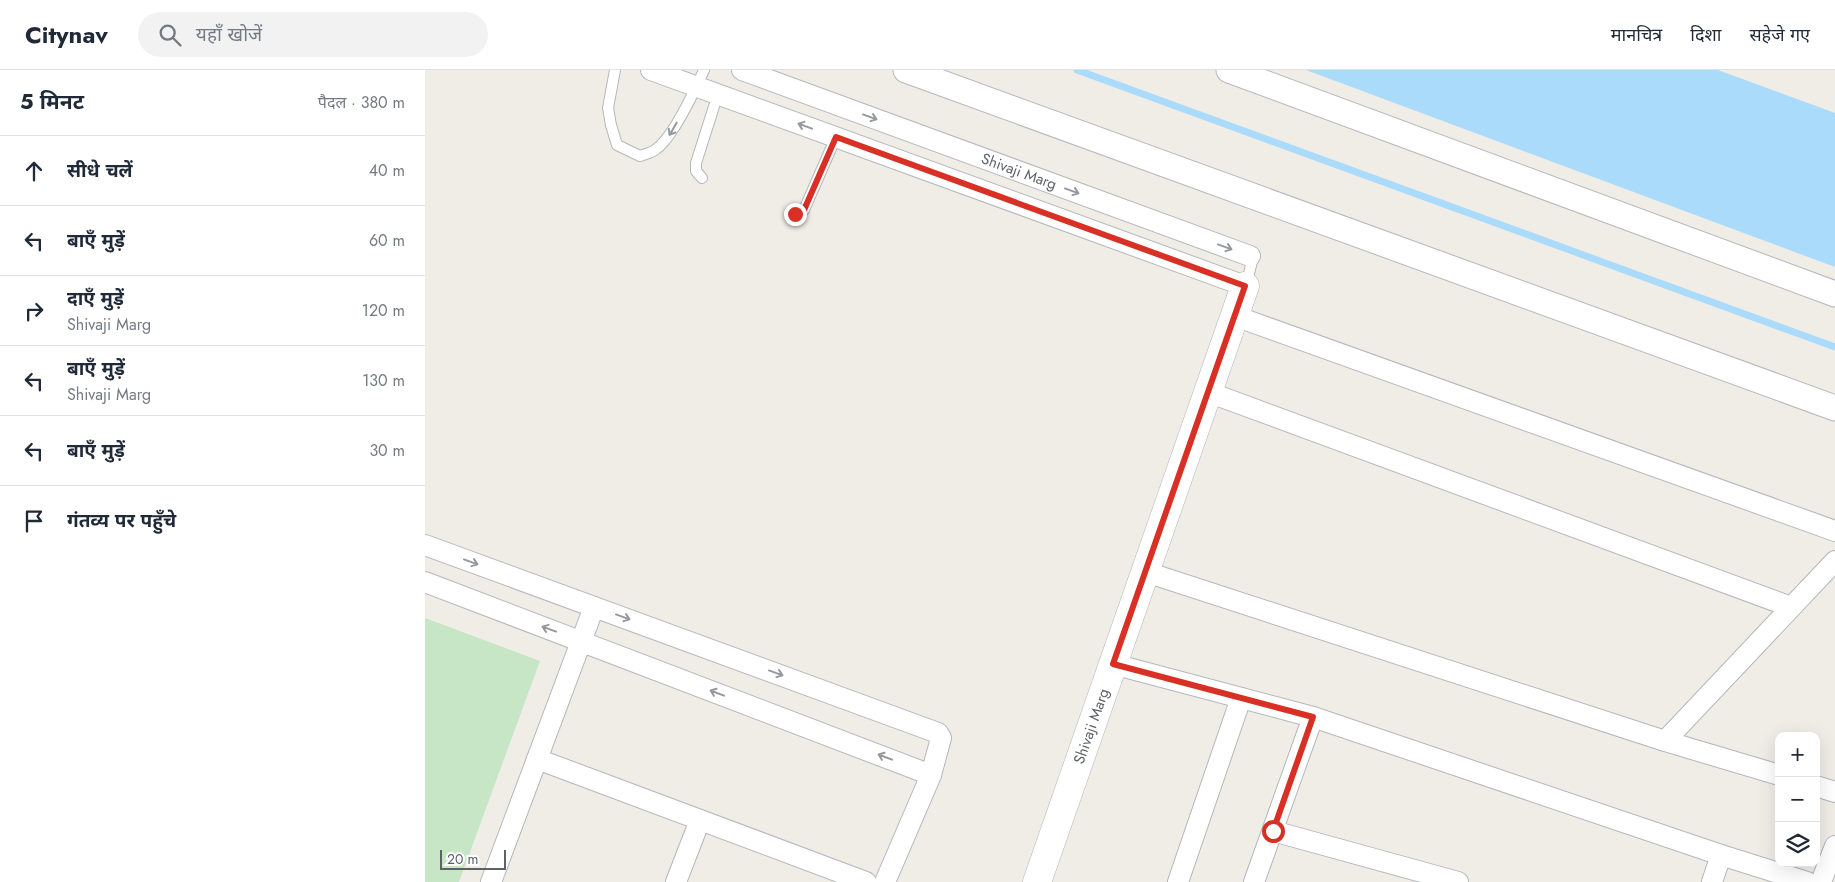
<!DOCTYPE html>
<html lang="hi">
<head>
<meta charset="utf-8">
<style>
  body { margin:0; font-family:Jost,"Noto Sans Devanagari",sans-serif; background:#f2f2f3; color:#1f2937 }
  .controls { position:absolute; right:15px; bottom:15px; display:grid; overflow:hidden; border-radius:10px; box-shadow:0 5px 20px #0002 }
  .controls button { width:45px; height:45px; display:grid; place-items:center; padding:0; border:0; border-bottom:1px solid #e0e1e3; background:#fff; color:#1f2937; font:25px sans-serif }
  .scale { position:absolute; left:15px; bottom:12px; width:66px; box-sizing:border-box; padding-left:5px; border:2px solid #5e6266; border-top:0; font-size:14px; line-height:18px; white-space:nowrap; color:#5e6266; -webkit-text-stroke:4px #fff; paint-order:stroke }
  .stop { position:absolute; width:15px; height:15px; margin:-11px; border:4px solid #d93025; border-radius:50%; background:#fff }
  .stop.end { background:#d93025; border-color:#fff; box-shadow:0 1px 5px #0008 }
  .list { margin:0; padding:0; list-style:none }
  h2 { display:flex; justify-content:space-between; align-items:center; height:65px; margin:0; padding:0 20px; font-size:21px }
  h2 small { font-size:16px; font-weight:400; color:#747a83 }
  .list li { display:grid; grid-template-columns:32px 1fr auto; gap:15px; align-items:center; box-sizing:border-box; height:70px; padding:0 20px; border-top:1px solid #e0e1e3 }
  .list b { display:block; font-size:19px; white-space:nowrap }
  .list p { margin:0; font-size:16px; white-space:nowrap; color:#747a83 }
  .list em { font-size:16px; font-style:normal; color:#747a83 }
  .icon { flex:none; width:28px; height:28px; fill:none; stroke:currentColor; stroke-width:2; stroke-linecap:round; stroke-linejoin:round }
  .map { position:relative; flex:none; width:1410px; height:812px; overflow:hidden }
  header { display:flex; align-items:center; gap:30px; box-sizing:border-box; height:70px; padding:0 25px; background:#fff; border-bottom:1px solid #e0e1e3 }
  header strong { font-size:24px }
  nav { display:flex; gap:28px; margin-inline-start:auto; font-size:18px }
  .search { width:350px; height:45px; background:#f2f2f3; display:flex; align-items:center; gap:12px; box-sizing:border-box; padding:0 18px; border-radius:28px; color:#747a83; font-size:19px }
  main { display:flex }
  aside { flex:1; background:#fff }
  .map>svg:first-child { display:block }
  .green { fill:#c6e6c5 }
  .water { fill:#abdbfb }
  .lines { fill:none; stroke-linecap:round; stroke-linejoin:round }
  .stream { stroke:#abdbfb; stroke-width:7 }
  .service-casing { stroke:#b4b7bb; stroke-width:12 }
  .minor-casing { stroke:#b4b7bb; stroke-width:22 }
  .tertiary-casing { stroke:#b4b7bb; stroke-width:27 }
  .secondary-casing { stroke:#b3b6ba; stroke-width:29 }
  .service { stroke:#fff; stroke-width:10 }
  .minor { stroke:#fff; stroke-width:20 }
  .tertiary { stroke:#fff; stroke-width:25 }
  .secondary { stroke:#fff; stroke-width:28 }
  .oneway { stroke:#96999c }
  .route { stroke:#d93025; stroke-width:6 }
  .labels { text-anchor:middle; stroke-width:5; stroke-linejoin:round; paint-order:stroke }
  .street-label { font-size:15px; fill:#5e6266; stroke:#fff }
</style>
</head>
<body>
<header>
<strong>Citynav</strong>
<div class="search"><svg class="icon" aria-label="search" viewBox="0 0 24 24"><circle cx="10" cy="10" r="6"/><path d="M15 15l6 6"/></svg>यहाँ खोजें</div>
<nav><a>मानचित्र</a><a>दिशा</a><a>सहेजे गए</a></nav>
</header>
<main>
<aside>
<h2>5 मिनट<small>पैदल · 380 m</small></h2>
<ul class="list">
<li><svg class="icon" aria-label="ahead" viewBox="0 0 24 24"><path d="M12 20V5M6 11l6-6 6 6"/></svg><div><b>सीधे चलें</b></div><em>40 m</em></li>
<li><svg class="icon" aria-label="left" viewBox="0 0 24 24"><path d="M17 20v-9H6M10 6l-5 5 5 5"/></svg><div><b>बाएँ मुड़ें</b></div><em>60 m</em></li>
<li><svg class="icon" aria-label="right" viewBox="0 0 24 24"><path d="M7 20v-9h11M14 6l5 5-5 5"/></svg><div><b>दाएँ मुड़ें</b><p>Shivaji Marg</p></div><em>120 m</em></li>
<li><svg class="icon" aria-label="left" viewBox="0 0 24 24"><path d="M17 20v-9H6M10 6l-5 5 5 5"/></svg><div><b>बाएँ मुड़ें</b><p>Shivaji Marg</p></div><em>130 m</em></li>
<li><svg class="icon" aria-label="left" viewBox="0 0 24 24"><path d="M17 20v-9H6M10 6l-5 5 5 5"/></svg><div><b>बाएँ मुड़ें</b></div><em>30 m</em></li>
<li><svg class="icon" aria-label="arrive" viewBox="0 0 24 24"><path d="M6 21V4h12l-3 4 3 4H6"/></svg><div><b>गंतव्य पर पहुँचे</b></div></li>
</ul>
</aside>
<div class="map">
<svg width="1410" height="812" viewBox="0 0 1410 812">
  <rect width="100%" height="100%" fill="#f0ede7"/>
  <!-- green -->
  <path class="green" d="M 0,548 L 115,591 L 34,812 L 0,812 Z"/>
  <!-- water -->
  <path class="water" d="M 881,0 L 1293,0 L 1410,43 L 1410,197 Z"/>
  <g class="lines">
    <!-- stream -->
    <path class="stream" d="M 652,0 L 1410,277"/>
    <!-- service casing -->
    <g class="service-casing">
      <g id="service">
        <path d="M 190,0 L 183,38 L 186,55 L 192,75 L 215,86 C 220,84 226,83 230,80 C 247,69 270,20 279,0"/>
        <path d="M 277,108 L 271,101 L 271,93 L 293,24"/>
        <path d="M 370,144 L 375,144 L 379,140 L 411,67"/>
        <path d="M 821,216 L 827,191 L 825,186"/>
      </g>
    </g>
    <!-- minor casing -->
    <g class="minor-casing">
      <g id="minor">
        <path d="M 226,0 L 820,216"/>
        <path id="s1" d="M 317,0 L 825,186"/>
        <path d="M 810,246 L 1410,461"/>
        <path d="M 783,322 L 1366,537"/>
        <path d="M 0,475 L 513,663 L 516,668 L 506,705 L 460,812"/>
        <path d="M 721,502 L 1240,671 L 1354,705"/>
        <path d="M 0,512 L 506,705"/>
        <path d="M 688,594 L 888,647 L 1296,785 L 1382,812"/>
        <path d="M 1240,671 L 1410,491"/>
        <path d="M 112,689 L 441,812"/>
        <path d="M 1391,716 L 1410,722"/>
        <path d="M 848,761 L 1033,812"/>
        <path d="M 66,812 L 169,537"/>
        <path d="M 251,812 L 275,750"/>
        <path d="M 753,812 L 816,628"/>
        <path d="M 829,812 L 888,647"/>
        <path d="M 1287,812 L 1296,785"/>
        <path d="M 1396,812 L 1410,776"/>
      </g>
    </g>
    <!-- tertiary casing -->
    <g class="tertiary-casing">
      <g id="tertiary">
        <path d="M 481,0 L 1410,338"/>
        <path d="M 804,0 L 1410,224"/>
      </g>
    </g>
    <!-- secondary casing -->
    <g class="secondary-casing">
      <g id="secondary">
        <path id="s2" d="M 612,812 L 820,216"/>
      </g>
    </g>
    <!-- service -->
    <use href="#service" class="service"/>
    <!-- minor -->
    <use href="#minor" class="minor"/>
    <!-- tertiary -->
    <use href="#tertiary" class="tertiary"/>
    <!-- secondary -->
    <use href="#secondary" class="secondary"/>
  </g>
  <!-- one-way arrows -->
  <defs><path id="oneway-shaft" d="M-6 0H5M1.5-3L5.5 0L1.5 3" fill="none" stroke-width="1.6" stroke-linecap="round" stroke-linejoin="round" transform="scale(1.25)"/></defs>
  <g class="oneway">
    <use href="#oneway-shaft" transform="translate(445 47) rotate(20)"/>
    <use href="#oneway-shaft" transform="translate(380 56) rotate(-160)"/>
    <use href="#oneway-shaft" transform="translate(248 59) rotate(120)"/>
    <use href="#oneway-shaft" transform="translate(647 121) rotate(20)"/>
    <use href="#oneway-shaft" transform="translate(800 177) rotate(20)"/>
    <use href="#oneway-shaft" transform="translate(46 492) rotate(20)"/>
    <use href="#oneway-shaft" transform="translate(198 547) rotate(20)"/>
    <use href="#oneway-shaft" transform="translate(124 559) rotate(-160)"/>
    <use href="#oneway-shaft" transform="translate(351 603) rotate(20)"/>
    <use href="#oneway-shaft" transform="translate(292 623) rotate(-159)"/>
    <use href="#oneway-shaft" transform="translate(460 687) rotate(-159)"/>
  </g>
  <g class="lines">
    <!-- route -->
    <path class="route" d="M 370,144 L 375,144 L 379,140 L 411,67 L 820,216 L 688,594 L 888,647 L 848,761"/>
  </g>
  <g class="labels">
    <!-- street labels -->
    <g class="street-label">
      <text dy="5" stroke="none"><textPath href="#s1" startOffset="295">Shivaji Marg</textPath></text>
      <text dy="5" stroke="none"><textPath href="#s2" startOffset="165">Shivaji Marg</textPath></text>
    </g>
  </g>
</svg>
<div class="controls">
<button>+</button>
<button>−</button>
<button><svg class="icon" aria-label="layers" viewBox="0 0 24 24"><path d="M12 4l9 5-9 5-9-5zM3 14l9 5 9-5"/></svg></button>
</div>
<div class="scale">20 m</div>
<div class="stop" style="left:848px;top:761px"></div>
<div class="stop end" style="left:370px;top:144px"></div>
</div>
</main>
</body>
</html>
